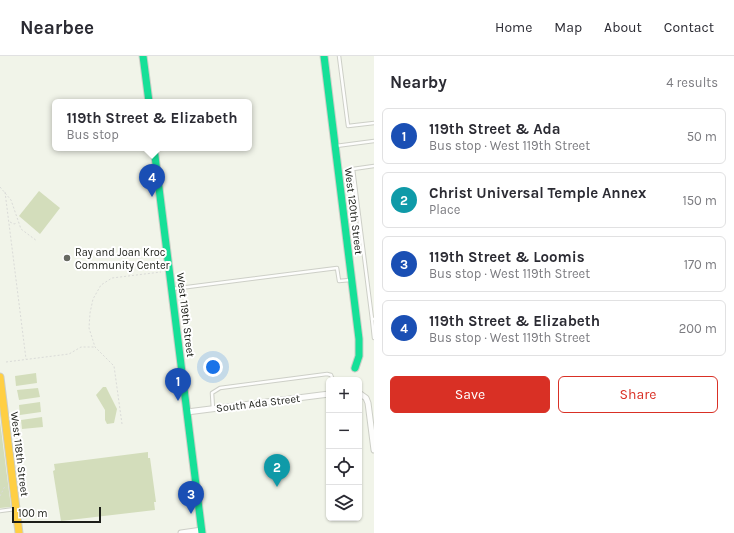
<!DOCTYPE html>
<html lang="en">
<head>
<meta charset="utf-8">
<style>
  body { margin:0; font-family:Karla,sans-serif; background:#f7f7f7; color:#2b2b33 }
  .controls { position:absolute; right:12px; bottom:12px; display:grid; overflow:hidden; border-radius:6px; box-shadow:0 1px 3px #0004 }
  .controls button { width:36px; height:36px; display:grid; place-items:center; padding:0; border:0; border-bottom:1px solid #e1e1e2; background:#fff; color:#2b2b33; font:20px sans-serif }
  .scale { position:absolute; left:12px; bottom:10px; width:89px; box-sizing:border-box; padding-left:4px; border:2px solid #1c1e18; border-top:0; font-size:11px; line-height:14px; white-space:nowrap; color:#1c1e18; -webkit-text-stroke:3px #fff; paint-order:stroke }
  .you { position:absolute; left:213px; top:311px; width:14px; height:14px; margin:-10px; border:3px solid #fff; border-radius:50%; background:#1a73e8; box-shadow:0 0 0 6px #1a73e833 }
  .badge { display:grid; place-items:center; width:26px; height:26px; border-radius:50%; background:#d93025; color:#fff; font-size:13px; font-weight:700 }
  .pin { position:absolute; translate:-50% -33px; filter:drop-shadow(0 1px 2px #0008) }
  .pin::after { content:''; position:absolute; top:21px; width:14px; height:12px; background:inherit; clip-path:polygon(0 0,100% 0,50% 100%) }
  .popup { position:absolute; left:52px; top:43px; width:200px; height:52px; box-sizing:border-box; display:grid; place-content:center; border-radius:6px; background:#fff; filter:drop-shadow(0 1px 3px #0005); font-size:13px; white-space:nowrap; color:#7c7c81 }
  .popup b { font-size:15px; color:#2b2b33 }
  .popup::after { content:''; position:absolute; left:50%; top:100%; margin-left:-8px; border:8px solid transparent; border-top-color:#fff }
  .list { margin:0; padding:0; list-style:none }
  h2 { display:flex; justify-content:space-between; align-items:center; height:52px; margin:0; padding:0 16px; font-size:17px }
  h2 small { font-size:13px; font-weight:400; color:#7c7c81 }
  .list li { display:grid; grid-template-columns:26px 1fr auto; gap:12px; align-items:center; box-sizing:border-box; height:56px; margin:0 8px 8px; padding:0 8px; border:1px solid #e1e1e2; border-radius:6px }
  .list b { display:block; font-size:15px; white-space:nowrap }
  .list p { margin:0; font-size:13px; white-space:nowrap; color:#7c7c81 }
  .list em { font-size:13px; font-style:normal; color:#7c7c81 }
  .actions { display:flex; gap:8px; padding:12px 16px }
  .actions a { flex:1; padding:9px 0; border:1px solid #d93025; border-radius:6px; text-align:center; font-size:14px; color:#d93025 }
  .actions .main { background:#d93025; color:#fff }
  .icon { flex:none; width:22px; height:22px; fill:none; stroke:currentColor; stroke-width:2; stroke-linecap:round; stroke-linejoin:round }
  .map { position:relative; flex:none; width:374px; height:477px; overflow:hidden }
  header { display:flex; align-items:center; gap:24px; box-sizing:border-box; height:56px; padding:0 20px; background:#fff; border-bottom:1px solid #e1e1e2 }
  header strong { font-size:19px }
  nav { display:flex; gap:22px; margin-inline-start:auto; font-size:14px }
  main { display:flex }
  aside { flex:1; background:#fff }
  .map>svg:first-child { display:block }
  .green { fill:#d3ddbb }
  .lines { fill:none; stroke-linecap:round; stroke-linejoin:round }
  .lane-casing { stroke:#cdcfc7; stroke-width:4.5 }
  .street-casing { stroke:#cdcfc7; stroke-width:7 }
  .fast-casing { stroke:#cdcfc7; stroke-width:9 }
  .slow-casing { stroke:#cdcfc7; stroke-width:9 }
  .path { stroke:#dadbd8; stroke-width:1; stroke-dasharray:2 2; stroke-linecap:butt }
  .lane { stroke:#fdfdfc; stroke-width:2.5 }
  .street { stroke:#fdfdfc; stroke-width:5 }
  .fast { stroke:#16e098; stroke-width:7 }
  .slow { stroke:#ffcf43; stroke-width:7 }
  .poi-dot { fill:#676961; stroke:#fff; stroke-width:1.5 }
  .labels { text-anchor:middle; stroke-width:4; stroke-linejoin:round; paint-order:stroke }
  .street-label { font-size:11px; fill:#1c1e18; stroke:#fff }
  .poi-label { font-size:11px; fill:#1c1e18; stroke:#fff; text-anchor:start }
</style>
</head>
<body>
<header>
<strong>Nearbee</strong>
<nav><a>Home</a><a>Map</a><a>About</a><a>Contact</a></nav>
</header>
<main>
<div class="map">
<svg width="374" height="477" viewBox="0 0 374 477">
  <rect width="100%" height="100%" fill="#f1f4e9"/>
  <!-- green -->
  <g class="green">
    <path d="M 39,135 L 60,152 L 40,178 L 19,160 Z"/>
    <path d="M 36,317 L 37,327 L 16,330 L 15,320 Z"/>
    <path d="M 103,331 L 106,331 L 117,353 L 114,367 L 107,368 L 105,364 L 105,354 L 96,339 Z"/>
    <path d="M 38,332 L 40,341 L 19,344 L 17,334 Z"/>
    <path d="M 40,346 L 41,356 L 20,359 L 19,349 Z"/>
    <path d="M 42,361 L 43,371 L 22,373 L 21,364 Z"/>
    <path d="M 0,365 L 11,451 L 0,452 Z"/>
    <path d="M 148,396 L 148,402 L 150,402 L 156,446 L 154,446 L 155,454 L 61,465 L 53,415 L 55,414 L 54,408 Z"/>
  </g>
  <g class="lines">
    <!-- lane casing -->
    <g class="lane-casing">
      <g id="lane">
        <path d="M 339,0 L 348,70 L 374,67"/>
        <path d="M 336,90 L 374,85"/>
        <path d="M 172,233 L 337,212 L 339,225 L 350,224"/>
        <path d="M 372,263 L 353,113 L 374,110"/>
        <path d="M 374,263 L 372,263 L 374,282"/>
        <path d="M 213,353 L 212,337 L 220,332 L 327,318 L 331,319 L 333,324"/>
        <path d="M 0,455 L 15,453"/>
      </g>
    </g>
    <!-- street casing -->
    <g class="street-casing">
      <g id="street">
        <path d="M 359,337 L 366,342 L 368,347 L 374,394"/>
        <path d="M 187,356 L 329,338"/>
        <path d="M 181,477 L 202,474"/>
      </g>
    </g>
    <!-- fast casing -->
    <g class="fast-casing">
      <g id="fast">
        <path d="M 143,0 L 149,46"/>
        <path d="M 324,0 L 359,283 L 359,300 L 355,312"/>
        <path d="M 154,92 L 202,477"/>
      </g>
    </g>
    <!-- slow casing -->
    <g class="slow-casing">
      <path id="slow" d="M 0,321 L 19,477"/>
    </g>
    <!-- path -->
    <g class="path">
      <path d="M 0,131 L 11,144 L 21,173 L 37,185"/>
      <path d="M 5,136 L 26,303"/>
      <path d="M 10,166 L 14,168 L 17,167"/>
      <path d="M 6,306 L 69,298 L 81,291 L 95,291"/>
      <path d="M 122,368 L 114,310 L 95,291 L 89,272 L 90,257 L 93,243 L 101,229 L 112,222 L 161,216"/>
      <path d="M 0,440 L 5,430"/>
    </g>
    <!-- lane -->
    <use href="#lane" class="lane"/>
    <!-- street -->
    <use href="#street" class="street"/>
    <!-- fast -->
    <use href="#fast" class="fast"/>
    <!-- slow -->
    <use href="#slow" class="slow"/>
  </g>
  <!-- markers -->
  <circle class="poi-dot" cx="67" cy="202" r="4"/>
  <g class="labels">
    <!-- street labels -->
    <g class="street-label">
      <text transform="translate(354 155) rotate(83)" y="4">West 120th Street</text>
      <text transform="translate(186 259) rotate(83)" y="4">West 119th Street</text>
      <text transform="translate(258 347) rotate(-7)" y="4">South Ada Street</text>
      <text transform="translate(20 398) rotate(83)" y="4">West 118th Street</text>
    </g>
    <!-- poi labels -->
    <g class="poi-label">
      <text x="75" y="200">Ray and Joan Kroc<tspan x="75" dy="13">Community Center</tspan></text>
    </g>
  </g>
</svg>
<div class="controls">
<button>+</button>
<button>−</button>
<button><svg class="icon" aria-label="locate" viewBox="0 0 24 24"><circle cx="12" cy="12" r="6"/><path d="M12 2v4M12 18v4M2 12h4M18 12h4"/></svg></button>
<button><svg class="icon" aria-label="layers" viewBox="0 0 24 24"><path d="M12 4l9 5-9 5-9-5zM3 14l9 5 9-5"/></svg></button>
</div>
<div class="scale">100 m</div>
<div class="you"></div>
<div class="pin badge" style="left:178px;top:345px;background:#1a4fb4">1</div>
<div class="pin badge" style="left:277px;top:431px;background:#0f9aa8">2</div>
<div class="pin badge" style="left:191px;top:458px;background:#1a4fb4">3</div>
<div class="pin badge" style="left:152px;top:141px;background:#1a4fb4">4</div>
<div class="popup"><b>119th Street &amp; Elizabeth</b>Bus stop</div>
</div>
<aside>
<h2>Nearby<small>4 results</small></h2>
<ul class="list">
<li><span class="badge" style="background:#1a4fb4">1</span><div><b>119th Street &amp; Ada</b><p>Bus stop · West 119th Street</p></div><em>50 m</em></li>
<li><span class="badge" style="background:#0f9aa8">2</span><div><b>Christ Universal Temple Annex</b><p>Place</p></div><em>150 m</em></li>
<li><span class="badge" style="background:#1a4fb4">3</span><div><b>119th Street &amp; Loomis</b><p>Bus stop · West 119th Street</p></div><em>170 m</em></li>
<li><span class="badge" style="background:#1a4fb4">4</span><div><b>119th Street &amp; Elizabeth</b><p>Bus stop · West 119th Street</p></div><em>200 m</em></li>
</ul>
<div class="actions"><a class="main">Save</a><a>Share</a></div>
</aside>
</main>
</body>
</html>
